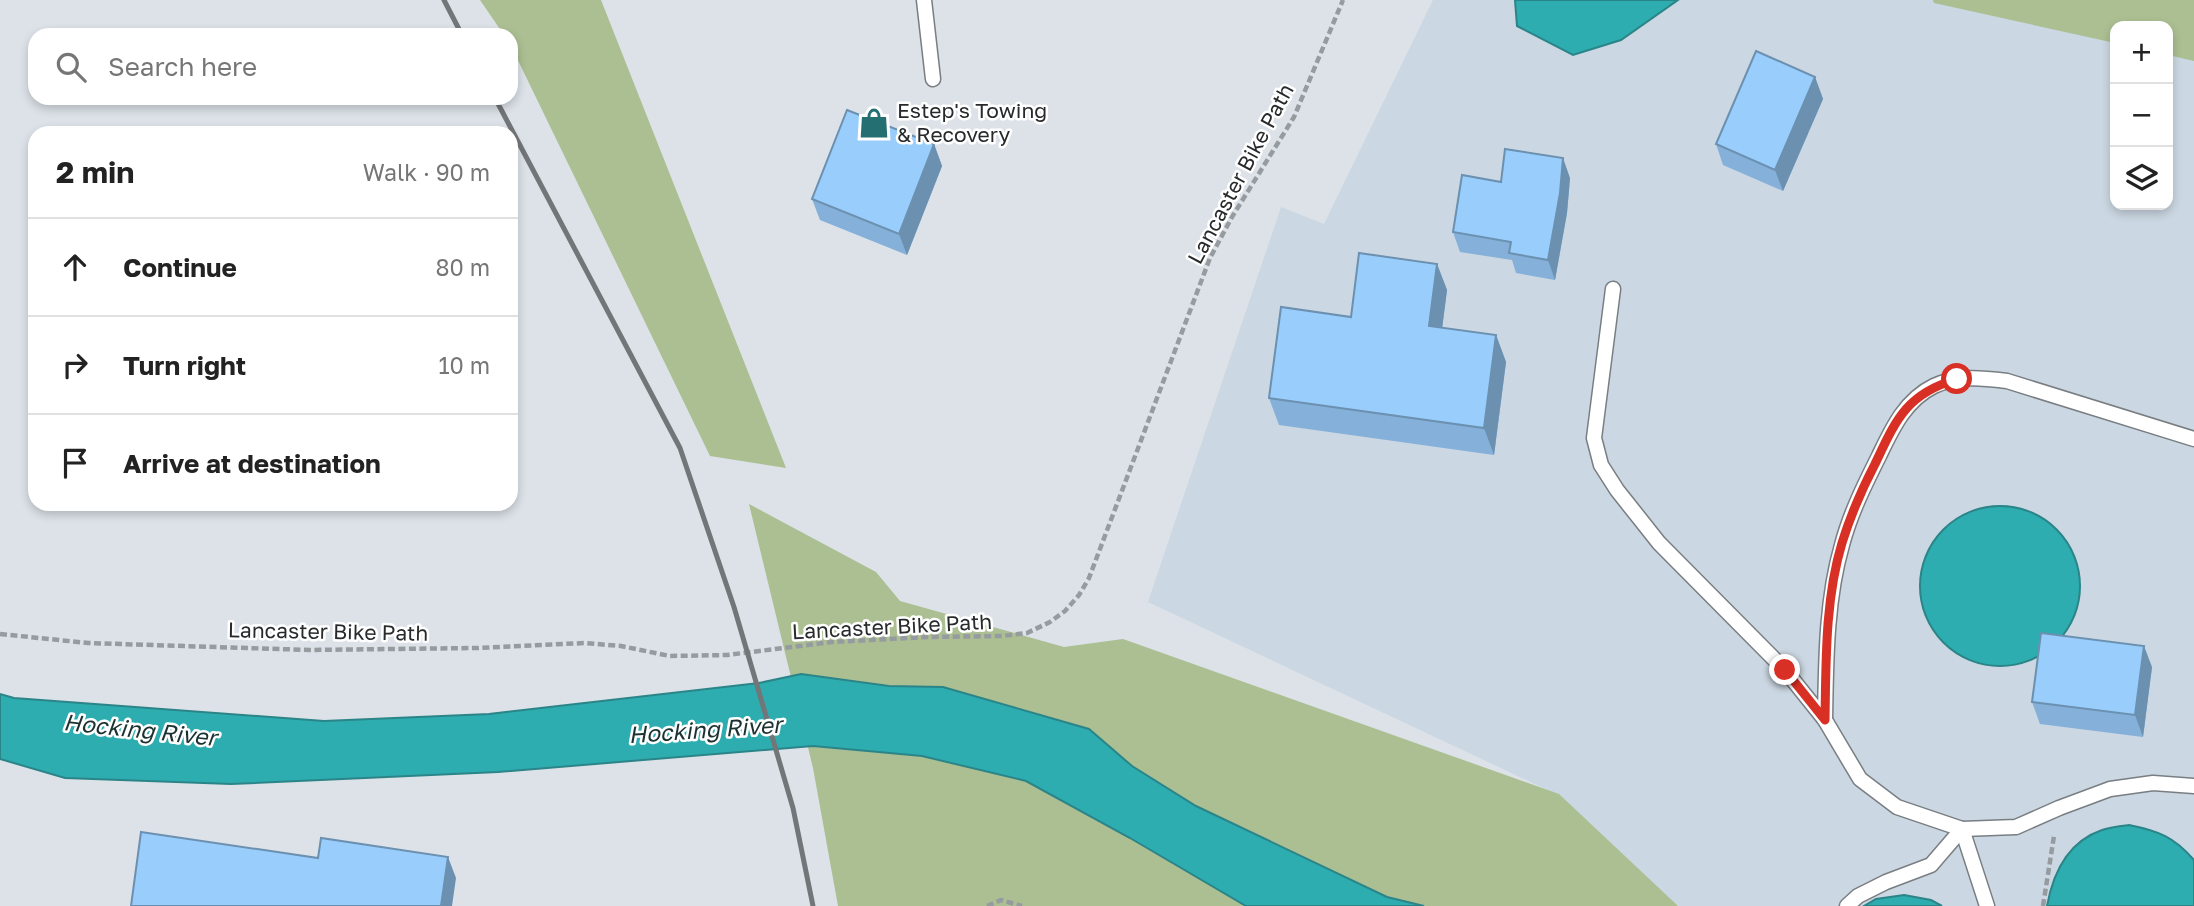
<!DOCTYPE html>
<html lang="en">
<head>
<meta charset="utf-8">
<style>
  body { margin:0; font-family:"Golos Text",sans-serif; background:#f6f6f6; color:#222 }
  .controls { position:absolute; right:21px; top:21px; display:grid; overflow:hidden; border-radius:14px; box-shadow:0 4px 10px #0003 }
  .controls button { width:63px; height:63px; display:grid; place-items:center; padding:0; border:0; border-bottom:2px solid #e0e0e0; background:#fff; color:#222; font:35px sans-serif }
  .stop { position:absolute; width:21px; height:21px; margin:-16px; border:5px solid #d93025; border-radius:50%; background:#fff }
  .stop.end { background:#d93025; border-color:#fff; box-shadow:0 2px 7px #0008 }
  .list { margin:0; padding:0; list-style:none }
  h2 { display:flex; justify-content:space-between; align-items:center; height:91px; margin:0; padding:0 28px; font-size:30px }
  h2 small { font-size:23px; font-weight:400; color:#767676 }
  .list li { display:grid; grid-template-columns:46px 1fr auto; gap:21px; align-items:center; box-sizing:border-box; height:98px; padding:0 28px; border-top:2px solid #e0e0e0 }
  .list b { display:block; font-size:26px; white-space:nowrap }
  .list em { font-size:23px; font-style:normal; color:#767676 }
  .icon { flex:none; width:38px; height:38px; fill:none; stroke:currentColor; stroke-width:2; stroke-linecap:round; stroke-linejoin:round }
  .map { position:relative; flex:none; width:2194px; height:906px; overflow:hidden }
  .search { position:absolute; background:#fff; box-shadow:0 4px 10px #0003; left:28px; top:28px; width:490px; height:77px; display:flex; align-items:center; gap:18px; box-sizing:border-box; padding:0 24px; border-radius:21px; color:#767676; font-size:26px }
  .panel { position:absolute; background:#fff; box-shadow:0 4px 10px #0003; left:28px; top:126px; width:490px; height:385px; border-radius:21px }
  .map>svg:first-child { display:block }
  .built { fill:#cbd7e2 }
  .green { fill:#abbf92 }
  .water { fill:#2dadb0; stroke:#2b8588; stroke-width:2 }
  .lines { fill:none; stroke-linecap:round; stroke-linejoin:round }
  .service-casing { stroke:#787e82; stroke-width:17 }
  .path { stroke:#969b9f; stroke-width:4.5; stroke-dasharray:7 3.5; stroke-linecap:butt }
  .service { stroke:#fff; stroke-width:14 }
  .rail { stroke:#727679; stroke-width:5 }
  .wall { fill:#84b0d9 }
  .shaded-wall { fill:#6b90b0 }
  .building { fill:#99cdfc; stroke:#6b90b0; stroke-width:2 }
  .route { stroke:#d93025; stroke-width:9 }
  .labels { text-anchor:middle; stroke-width:5; stroke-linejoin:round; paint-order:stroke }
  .poi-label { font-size:21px; fill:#27292b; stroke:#fff; text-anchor:start }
  .street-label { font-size:21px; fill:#27292b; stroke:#fff }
  .water-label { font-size:23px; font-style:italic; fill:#1c3131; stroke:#fff }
</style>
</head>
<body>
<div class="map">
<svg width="2194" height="906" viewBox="0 0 2194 906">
  <rect width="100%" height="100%" fill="#dce2e8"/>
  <!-- built -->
  <path class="built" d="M 1433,0 L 1973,0 L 2115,32 L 2115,205 L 2168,205 L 2168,44 L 2194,49 L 2194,906 L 1674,906 L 1556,794 L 1148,602 L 1281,207 L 1324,224 Z"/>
  <!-- green -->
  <g class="green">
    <path d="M 480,0 L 601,0 L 786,468 L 710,456 L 511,46 L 511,35 L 504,35 Z"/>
    <path d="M 1933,0 L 2194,0 L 2194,61 L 2168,55 L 2168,26 L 2115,26 L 2115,43 L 1934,3 Z"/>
    <path d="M 749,504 L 876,572 L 900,601 L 1064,647 L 1123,639 L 1559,794 L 1678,906 L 838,906 L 813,768 Z"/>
  </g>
  <!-- water -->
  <g class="water">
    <path d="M 1515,0 L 1678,0 L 1621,40 L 1573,55 L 1517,26 Z"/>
    <circle cx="2000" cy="586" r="80"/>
    <path d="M 801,674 L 889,686 L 943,687 L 1089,729 L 1132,766 L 1196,806 L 1387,897 L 1424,906 L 1246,906 L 1130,838 L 1026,781 L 922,756 L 813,746 L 498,772 L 231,784 L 65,778 L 0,759 L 0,694 L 14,698 L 324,721 L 489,714 L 759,683 Z"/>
    <path d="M 2129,825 C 2159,831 2174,837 2194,860 L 2194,906 L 2047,906 C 2053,873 2067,842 2102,830 C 2110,827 2120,826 2129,825 Z"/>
    <path d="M 1904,895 L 1931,900 L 1942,906 L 1864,906 L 1876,899 Z"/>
  </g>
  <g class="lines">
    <!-- service casing -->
    <g class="service-casing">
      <g id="service">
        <path d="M 924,0 L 933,79"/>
        <path d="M 1613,289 L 1594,438 L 1601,465 L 1617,490 L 1659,543 L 1785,670 L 1825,720 L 1860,779 L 1897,807 L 1962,829 L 2016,827 L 2059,808 L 2110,789 L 2153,783 L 2194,786"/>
        <path d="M 1825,720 C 1826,662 1826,600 1842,545 C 1850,514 1865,484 1879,456 C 1892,429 1905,400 1934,386 C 1957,375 1983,378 2007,381 L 2194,439"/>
        <path d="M 1962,829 L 1987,906"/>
        <path d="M 1847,906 L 1858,896 L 1886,882 L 1931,865 L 1962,829"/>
      </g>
    </g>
    <!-- path -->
    <g class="path">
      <path d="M 0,634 L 88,643 L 310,650 L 477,648 L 585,643 L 621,646 L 670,656 L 727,655 L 832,642 L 928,637 L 1002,636 L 1027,633 L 1050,622 L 1065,611 L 1079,595 L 1089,578 L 1210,258 L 1232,217 L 1294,117 L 1343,0"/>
      <path d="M 987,906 L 1001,900 L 1022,906"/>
      <path d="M 2043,906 L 2054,836"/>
    </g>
    <!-- service -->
    <use href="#service" class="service"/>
    <!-- rail -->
    <g class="rail">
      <path d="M 444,0 L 462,35"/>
      <path d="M 495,98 L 680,448 L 734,607 L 793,808 L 813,906"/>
    </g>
  </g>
  <!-- wall -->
  <g class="wall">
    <path d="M 1815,77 L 1823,99 L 1783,191 L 1723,165 L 1716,144 Z"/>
    <path d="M 934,144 L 942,166 L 907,255 L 820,220 L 812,199 Z"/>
    <path d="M 1570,178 L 1567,213 L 1555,280 L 1516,273 L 1512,260 L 1460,252 L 1453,232 L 1501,182 Z"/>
    <path d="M 1437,264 L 1447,290 L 1442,328 L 1496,335 L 1506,362 L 1494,455 L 1279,425 L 1269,398 L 1351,317 Z"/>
    <path d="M 2152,667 L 2143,737 L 2040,724 L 2032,702 Z"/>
  </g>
  <!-- shaded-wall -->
  <g class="shaded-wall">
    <path d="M 1815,77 L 1823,99 L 1783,191 L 1775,170 Z"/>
    <path d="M 934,144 L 942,166 L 907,255 L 899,234 Z"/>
    <path d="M 1563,158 L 1570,178 L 1567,213 L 1555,280 L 1548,260 Z"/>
    <path d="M 1437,264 L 1447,290 L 1439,353 L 1429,326 Z"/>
    <path d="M 1496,335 L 1506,362 L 1494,455 L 1484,428 Z"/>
    <path d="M 2144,646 L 2152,667 L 2143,737 L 2135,715 Z"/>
    <path d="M 448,857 L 456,878 L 452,906 L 441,906 Z"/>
  </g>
  <!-- building -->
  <g class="building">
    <path d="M 1756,51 L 1815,77 L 1775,170 L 1716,144 Z"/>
    <path d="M 847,110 L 934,144 L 899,234 L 812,199 Z"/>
    <path d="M 1505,149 L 1563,158 L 1560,193 L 1548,260 L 1509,253 L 1511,242 L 1453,232 L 1462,175 L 1501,182 Z"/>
    <path d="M 1359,253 L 1437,264 L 1429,326 L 1496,335 L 1484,428 L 1269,398 L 1281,307 L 1351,317 Z"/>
    <path d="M 2041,633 L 2144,646 L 2135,715 L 2032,702 Z"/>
    <path d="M 141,832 L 318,858 L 321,838 L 448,857 L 441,906 L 131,906 Z"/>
  </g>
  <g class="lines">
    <!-- route -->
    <path class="route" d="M 1785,670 L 1825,720 C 1826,662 1825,599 1842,543 C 1850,517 1862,489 1875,464 C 1896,420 1906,394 1957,379"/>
  </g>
  <!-- icons -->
  <defs>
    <g id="shop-bare" transform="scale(2.415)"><path d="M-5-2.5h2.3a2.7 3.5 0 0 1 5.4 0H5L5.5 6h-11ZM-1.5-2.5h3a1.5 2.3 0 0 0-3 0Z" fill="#246f72" stroke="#fff" stroke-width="2.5" paint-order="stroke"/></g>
  </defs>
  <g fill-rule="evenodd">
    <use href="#shop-bare" x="874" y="123"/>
  </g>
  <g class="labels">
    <!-- poi labels -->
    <g class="poi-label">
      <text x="897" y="118">Estep's Towing<tspan x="897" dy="24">&amp; Recovery</tspan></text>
    </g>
    <!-- street labels -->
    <g class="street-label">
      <text transform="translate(1241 174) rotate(-62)" y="7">Lancaster Bike Path</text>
      <text transform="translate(892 627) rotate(-3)" y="7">Lancaster Bike Path</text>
      <text transform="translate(328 632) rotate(1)" y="7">Lancaster Bike Path</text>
    </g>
    <!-- water labels -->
    <g class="water-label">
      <text transform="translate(140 730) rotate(6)" y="8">Hocking River</text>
      <text transform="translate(705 730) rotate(-4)" y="8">Hocking River</text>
    </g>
  </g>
</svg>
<div class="controls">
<button>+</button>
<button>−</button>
<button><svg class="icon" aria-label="layers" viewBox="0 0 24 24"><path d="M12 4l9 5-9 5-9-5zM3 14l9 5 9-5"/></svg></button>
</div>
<div class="stop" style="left:1957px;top:379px"></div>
<div class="stop end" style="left:1785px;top:670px"></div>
<div class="search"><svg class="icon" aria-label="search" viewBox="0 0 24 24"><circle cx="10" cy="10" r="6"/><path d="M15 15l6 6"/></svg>Search here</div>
<section class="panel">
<h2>2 min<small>Walk · 90 m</small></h2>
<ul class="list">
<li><svg class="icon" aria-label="ahead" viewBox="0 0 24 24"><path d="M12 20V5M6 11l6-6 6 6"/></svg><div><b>Continue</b></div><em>80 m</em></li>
<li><svg class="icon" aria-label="right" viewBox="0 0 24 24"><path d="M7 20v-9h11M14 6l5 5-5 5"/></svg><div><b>Turn right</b></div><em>10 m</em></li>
<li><svg class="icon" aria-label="arrive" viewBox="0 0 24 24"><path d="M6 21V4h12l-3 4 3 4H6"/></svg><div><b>Arrive at destination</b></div></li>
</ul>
</section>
</div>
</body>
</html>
